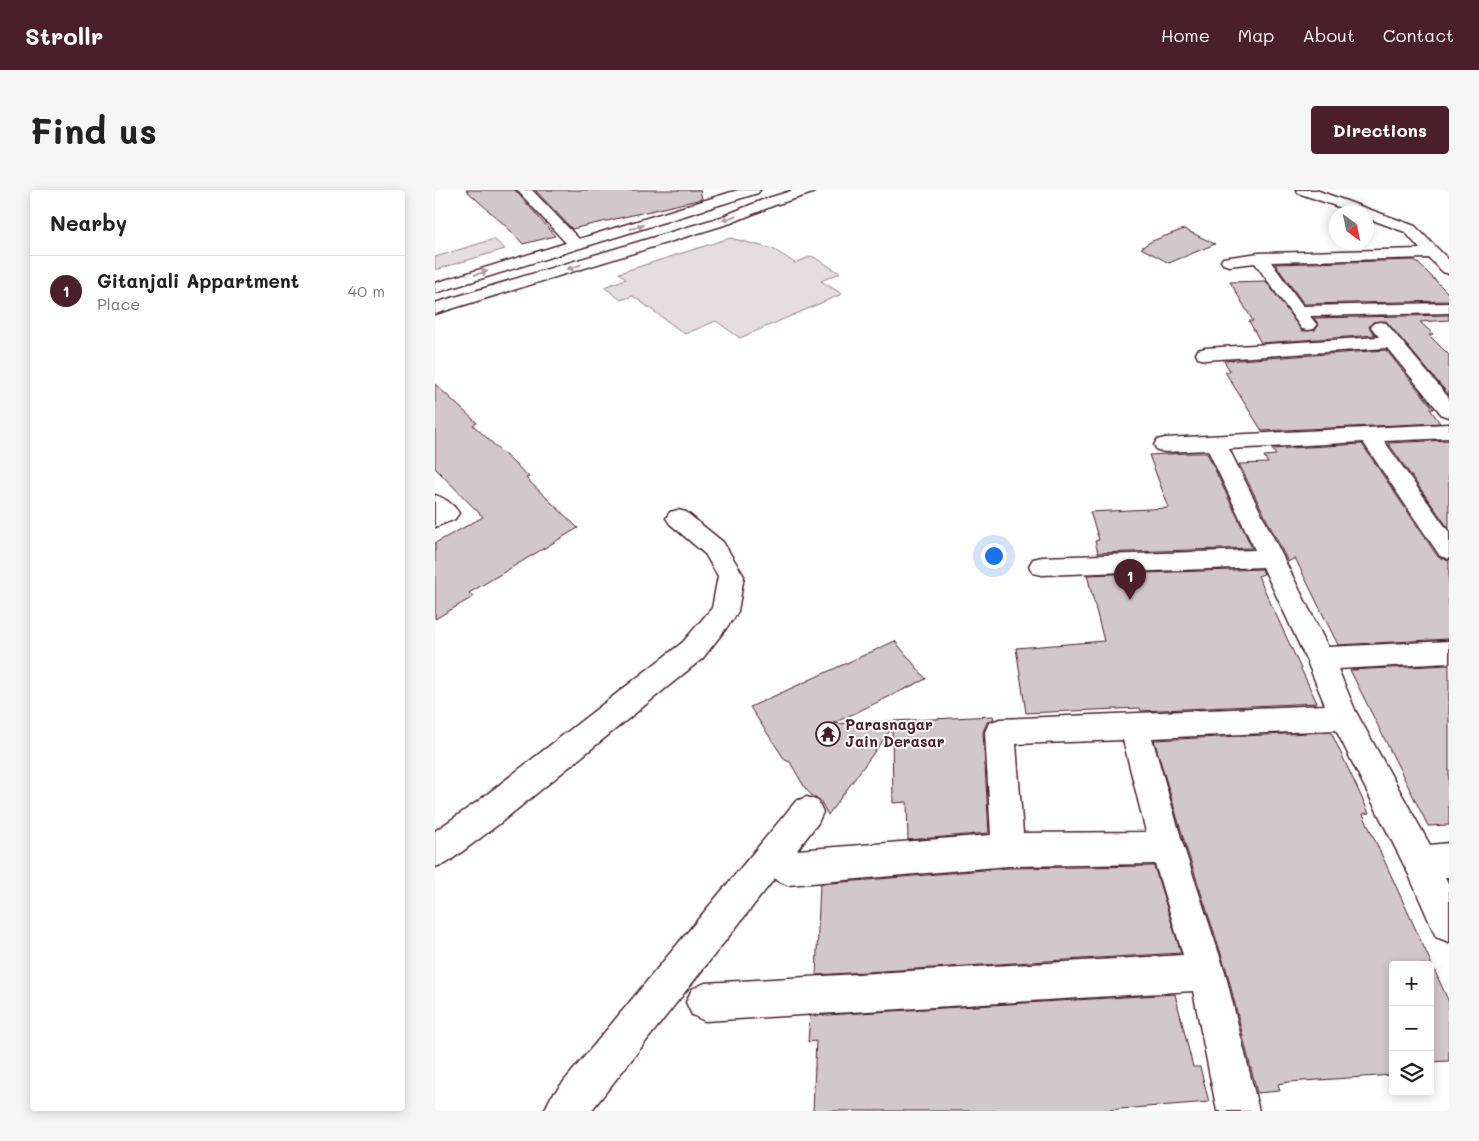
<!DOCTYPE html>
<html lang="en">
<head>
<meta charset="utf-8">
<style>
  body { margin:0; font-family:Mali,sans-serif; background:#f6f6f6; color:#222 }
  .controls { position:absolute; right:15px; bottom:15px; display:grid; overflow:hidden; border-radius:5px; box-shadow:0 2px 12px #0003 }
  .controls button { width:45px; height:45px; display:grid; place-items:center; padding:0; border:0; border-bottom:1px solid #e0e0e0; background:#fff; color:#222; font:25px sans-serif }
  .compass { position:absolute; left:894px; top:15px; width:45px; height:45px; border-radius:50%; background:#fff; box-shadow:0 2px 12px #0003; rotate:147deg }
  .you { position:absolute; left:558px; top:365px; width:18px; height:18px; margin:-12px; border:4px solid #fff; border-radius:50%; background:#1a73e8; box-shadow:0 0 0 8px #1a73e833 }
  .badge { display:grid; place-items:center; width:32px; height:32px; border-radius:50%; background:#4a1f2b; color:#fff; font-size:16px; font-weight:700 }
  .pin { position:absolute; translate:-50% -41px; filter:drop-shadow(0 1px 2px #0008) }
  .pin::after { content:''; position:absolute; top:26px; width:18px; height:15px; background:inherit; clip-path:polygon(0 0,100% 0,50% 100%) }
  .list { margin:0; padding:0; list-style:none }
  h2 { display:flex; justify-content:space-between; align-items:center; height:65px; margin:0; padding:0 20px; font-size:21px }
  h2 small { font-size:16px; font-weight:400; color:#767676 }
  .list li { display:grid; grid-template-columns:32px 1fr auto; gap:15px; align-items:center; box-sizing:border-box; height:70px; padding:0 20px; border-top:1px solid #e0e0e0 }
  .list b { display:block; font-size:19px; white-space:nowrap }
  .list p { margin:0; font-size:16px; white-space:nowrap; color:#767676 }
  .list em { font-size:16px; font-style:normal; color:#767676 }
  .icon { flex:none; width:28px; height:28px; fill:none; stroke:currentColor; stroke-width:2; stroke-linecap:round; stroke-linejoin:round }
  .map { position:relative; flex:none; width:1014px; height:921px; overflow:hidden; border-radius:5px }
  header { display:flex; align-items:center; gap:30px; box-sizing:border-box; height:70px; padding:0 25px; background:#4a1f2b; color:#fff }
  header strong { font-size:24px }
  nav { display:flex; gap:28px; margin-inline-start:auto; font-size:18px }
  .intro { display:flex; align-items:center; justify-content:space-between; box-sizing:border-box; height:120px; padding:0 30px }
  h1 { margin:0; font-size:35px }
  .button { padding:12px 22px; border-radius:5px; background:#4a1f2b; color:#fff; font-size:18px; font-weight:700 }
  main { display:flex; gap:30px; padding:0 30px }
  aside { flex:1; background:#fff; border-radius:5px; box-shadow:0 2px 12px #0003 }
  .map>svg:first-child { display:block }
  .green { fill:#e5dee0; stroke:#987e86 }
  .building { fill:#d2c7cb; stroke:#4a1f2b }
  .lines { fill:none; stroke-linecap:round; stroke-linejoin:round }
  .minor-casing { stroke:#4a1f2b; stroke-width:3 }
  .minor { fill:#fff; fill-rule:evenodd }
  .oneway { fill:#ae9aa0 }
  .labels { text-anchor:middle; stroke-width:4; stroke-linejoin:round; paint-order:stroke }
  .poi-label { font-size:15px; font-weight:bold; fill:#4a1f2b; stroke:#fff; text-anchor:start }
</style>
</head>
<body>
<header>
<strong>Strollr</strong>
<nav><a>Home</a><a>Map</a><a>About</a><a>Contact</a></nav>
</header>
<div class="intro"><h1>Find us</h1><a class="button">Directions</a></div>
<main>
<aside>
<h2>Nearby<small></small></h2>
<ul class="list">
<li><span class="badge">1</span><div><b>Gitanjali Appartment</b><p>Place</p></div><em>40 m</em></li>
</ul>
</aside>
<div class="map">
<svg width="1014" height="921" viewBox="0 0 1014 921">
  <rect width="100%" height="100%" fill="#fff"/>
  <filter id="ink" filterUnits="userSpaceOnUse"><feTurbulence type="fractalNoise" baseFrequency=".02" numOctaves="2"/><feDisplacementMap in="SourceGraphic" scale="10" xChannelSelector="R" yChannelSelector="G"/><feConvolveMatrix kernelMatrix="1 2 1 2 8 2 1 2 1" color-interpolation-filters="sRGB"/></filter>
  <g filter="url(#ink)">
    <!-- green -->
    <g class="green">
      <path d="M 295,48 L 338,59 L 360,73 L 377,66 L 405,83 L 386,91 L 407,104 L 305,148 L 281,131 L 250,144 L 198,106 L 186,110 L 169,97 L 191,89 L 184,83 Z"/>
      <path d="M 59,49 L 70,59 L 0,80 L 0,67 Z"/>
    </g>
    <!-- building -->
    <g class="building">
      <path d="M 31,0 L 80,0 L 120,46 L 88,54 L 76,41 Z"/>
      <path d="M 100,0 L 265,0 L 267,9 L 137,39 Z"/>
      <path d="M 749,39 L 780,54 L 734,73 L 706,58 L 717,51 Z"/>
      <path d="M 980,70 L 1014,104 L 1014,111 L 869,114 L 840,74 Z"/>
      <path d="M 831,91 L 867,141 L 880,140 L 884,135 L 879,128 L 1014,125 L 1014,130 L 985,132 L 998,144 L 994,145 L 1014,165 L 1014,205 L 951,131 L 938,132 L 934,137 L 940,145 L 826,153 L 814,131 L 818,131 L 795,92 Z"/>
      <path d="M 951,160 L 999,219 L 995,219 L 1005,233 L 827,241 L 790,182 L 795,181 L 789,171 Z"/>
      <path d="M 0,194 L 42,233 L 38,235 L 94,287 L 91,288 L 143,338 L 34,403 L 38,407 L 0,429 L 0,353 L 48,327 L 0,278 Z"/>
      <path d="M 1014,250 L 1014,339 L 953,253 Z"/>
      <path d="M 927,254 L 1003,367 L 1014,371 L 1014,449 L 903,455 L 860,368 L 853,372 L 804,274 L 833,273 L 829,266 L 841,265 L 837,259 Z"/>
      <path d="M 752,263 L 772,263 L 817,358 L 663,363 L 660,351 L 664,350 L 655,322 L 734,318 L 714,265 Z"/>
      <path d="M 827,379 L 829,384 L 823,386 L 882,513 L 706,521 L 705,518 L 591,523 L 581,458 L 669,451 L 652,385 Z"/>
      <path d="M 460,451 L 491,489 L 397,534 L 558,526 L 559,529 L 552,532 L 548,542 L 554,643 L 473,650 L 472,612 L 458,613 L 457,538 L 393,625 L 385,610 L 378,607 L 370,598 L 355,572 L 350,570 L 315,517 Z"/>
      <path d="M 1014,475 L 1014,635 L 993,636 L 915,480 Z"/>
      <path d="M 896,542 L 934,623 L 928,624 L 1014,812 L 1014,871 L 995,872 L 995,775 L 958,775 L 958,885 L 854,892 L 843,894 L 845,901 L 822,903 L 792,782 L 751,657 L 719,550 Z"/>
      <path d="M 719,676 L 746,763 L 381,785 L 385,694 L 573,678 Z"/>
      <path d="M 740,804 L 758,877 L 765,877 L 774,912 L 660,921 L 378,921 L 381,851 L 373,852 L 375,826 Z"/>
    </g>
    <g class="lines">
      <!-- minor casing -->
      <g class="minor-casing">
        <g id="minor">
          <path d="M 82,0 L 97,0 L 144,49 L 303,0 L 325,0 L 323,3 L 0,103 L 0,93 L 131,53 Z"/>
          <path d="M 359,0 L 380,0 L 378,3 L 340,15 L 296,33 L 0,124 L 0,113 L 286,27 L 330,9 Z"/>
          <path d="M 861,0 L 881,0 L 980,36 L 1014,70 L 1014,84 L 1008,82 L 994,68 L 836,72 L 868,116 L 1014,113 L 1014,123 L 875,126 L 882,135 L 879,139 L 873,140 L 867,139 L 820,73 L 794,76 L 788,74 L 786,71 L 788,68 L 824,63 L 985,59 L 970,42 L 932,28 L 932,22 L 918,22 L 863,3 Z"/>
          <path d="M 945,132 L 951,133 L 1014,208 L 1014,227 L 1007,225 L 952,158 L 770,170 L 763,168 L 761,164 L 763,160 L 770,158 L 944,147 L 936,137 L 939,133 Z"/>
          <path d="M 1014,234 L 1014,248 L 949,251 L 1014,342 L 1014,369 L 1005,366 L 928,252 L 794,259 L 893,457 L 1014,451 L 1014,473 L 903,479 L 921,522 L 995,655 L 1014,653 L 1014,687 L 1010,687 L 1014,695 L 1014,752 L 1001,747 L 974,685 L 901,540 L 717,548 L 749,658 L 790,782 L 824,921 L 782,921 L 758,801 L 270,831 L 257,825 L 251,812 L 257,799 L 270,793 L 748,765 L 720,674 L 573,676 L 353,695 L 341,690 L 340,688 L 156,921 L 109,921 L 116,907 L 361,611 L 372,607 L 383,611 L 388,622 L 383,633 L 362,660 L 556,645 L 550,542 L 554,533 L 565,529 L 890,515 L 871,469 L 828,377 L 607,385 L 598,383 L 594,376 L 598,369 L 607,367 L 820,360 L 773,260 L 730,262 L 722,260 L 719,255 L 722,250 L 730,248 ZM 688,550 L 711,642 L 588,643 L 581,554 Z"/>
          <path d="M 0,305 C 10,308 18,314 24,323 L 20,329 L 0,337 Z"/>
          <path d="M 243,320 L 251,322 L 288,352 L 309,386 L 303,421 L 299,428 L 268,468 L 64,634 L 12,673 L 0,677 L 0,641 L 42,612 L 248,452 L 277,418 L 283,386 L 270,364 L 235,334 L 231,328 L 235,322 Z"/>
        </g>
      </g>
      <!-- minor -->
      <use href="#minor" class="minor"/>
    </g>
    <!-- one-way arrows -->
    <defs><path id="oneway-solid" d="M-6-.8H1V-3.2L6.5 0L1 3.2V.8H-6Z" transform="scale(1.25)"/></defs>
    <g class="oneway">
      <use href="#oneway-solid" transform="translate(294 28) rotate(159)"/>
      <use href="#oneway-solid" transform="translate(202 37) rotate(-17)"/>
      <use href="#oneway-solid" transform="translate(139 77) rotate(163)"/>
      <use href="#oneway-solid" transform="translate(46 83) rotate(-18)"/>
    </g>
  </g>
  <!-- icons -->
  <defs>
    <g id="temple-ring" transform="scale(1.25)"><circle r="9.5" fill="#fff" stroke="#4a1f2b" stroke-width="1.5"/><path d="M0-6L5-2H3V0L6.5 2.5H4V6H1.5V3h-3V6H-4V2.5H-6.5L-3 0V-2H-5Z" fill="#4a1f2b"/></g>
  </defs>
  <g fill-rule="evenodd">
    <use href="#temple-ring" x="393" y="544"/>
  </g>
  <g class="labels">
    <!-- poi labels -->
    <g class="poi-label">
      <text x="410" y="540">Parasnagar<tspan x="410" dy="17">Jain Derasar</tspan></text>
    </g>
  </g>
</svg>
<div class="controls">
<button>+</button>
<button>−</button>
<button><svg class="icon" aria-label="layers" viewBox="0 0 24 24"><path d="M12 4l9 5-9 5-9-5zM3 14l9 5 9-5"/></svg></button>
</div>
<svg class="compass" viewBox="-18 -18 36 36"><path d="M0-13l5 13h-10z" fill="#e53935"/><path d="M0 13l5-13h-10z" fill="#767676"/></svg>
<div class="you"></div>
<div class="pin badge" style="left:695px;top:410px">1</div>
</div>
</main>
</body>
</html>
